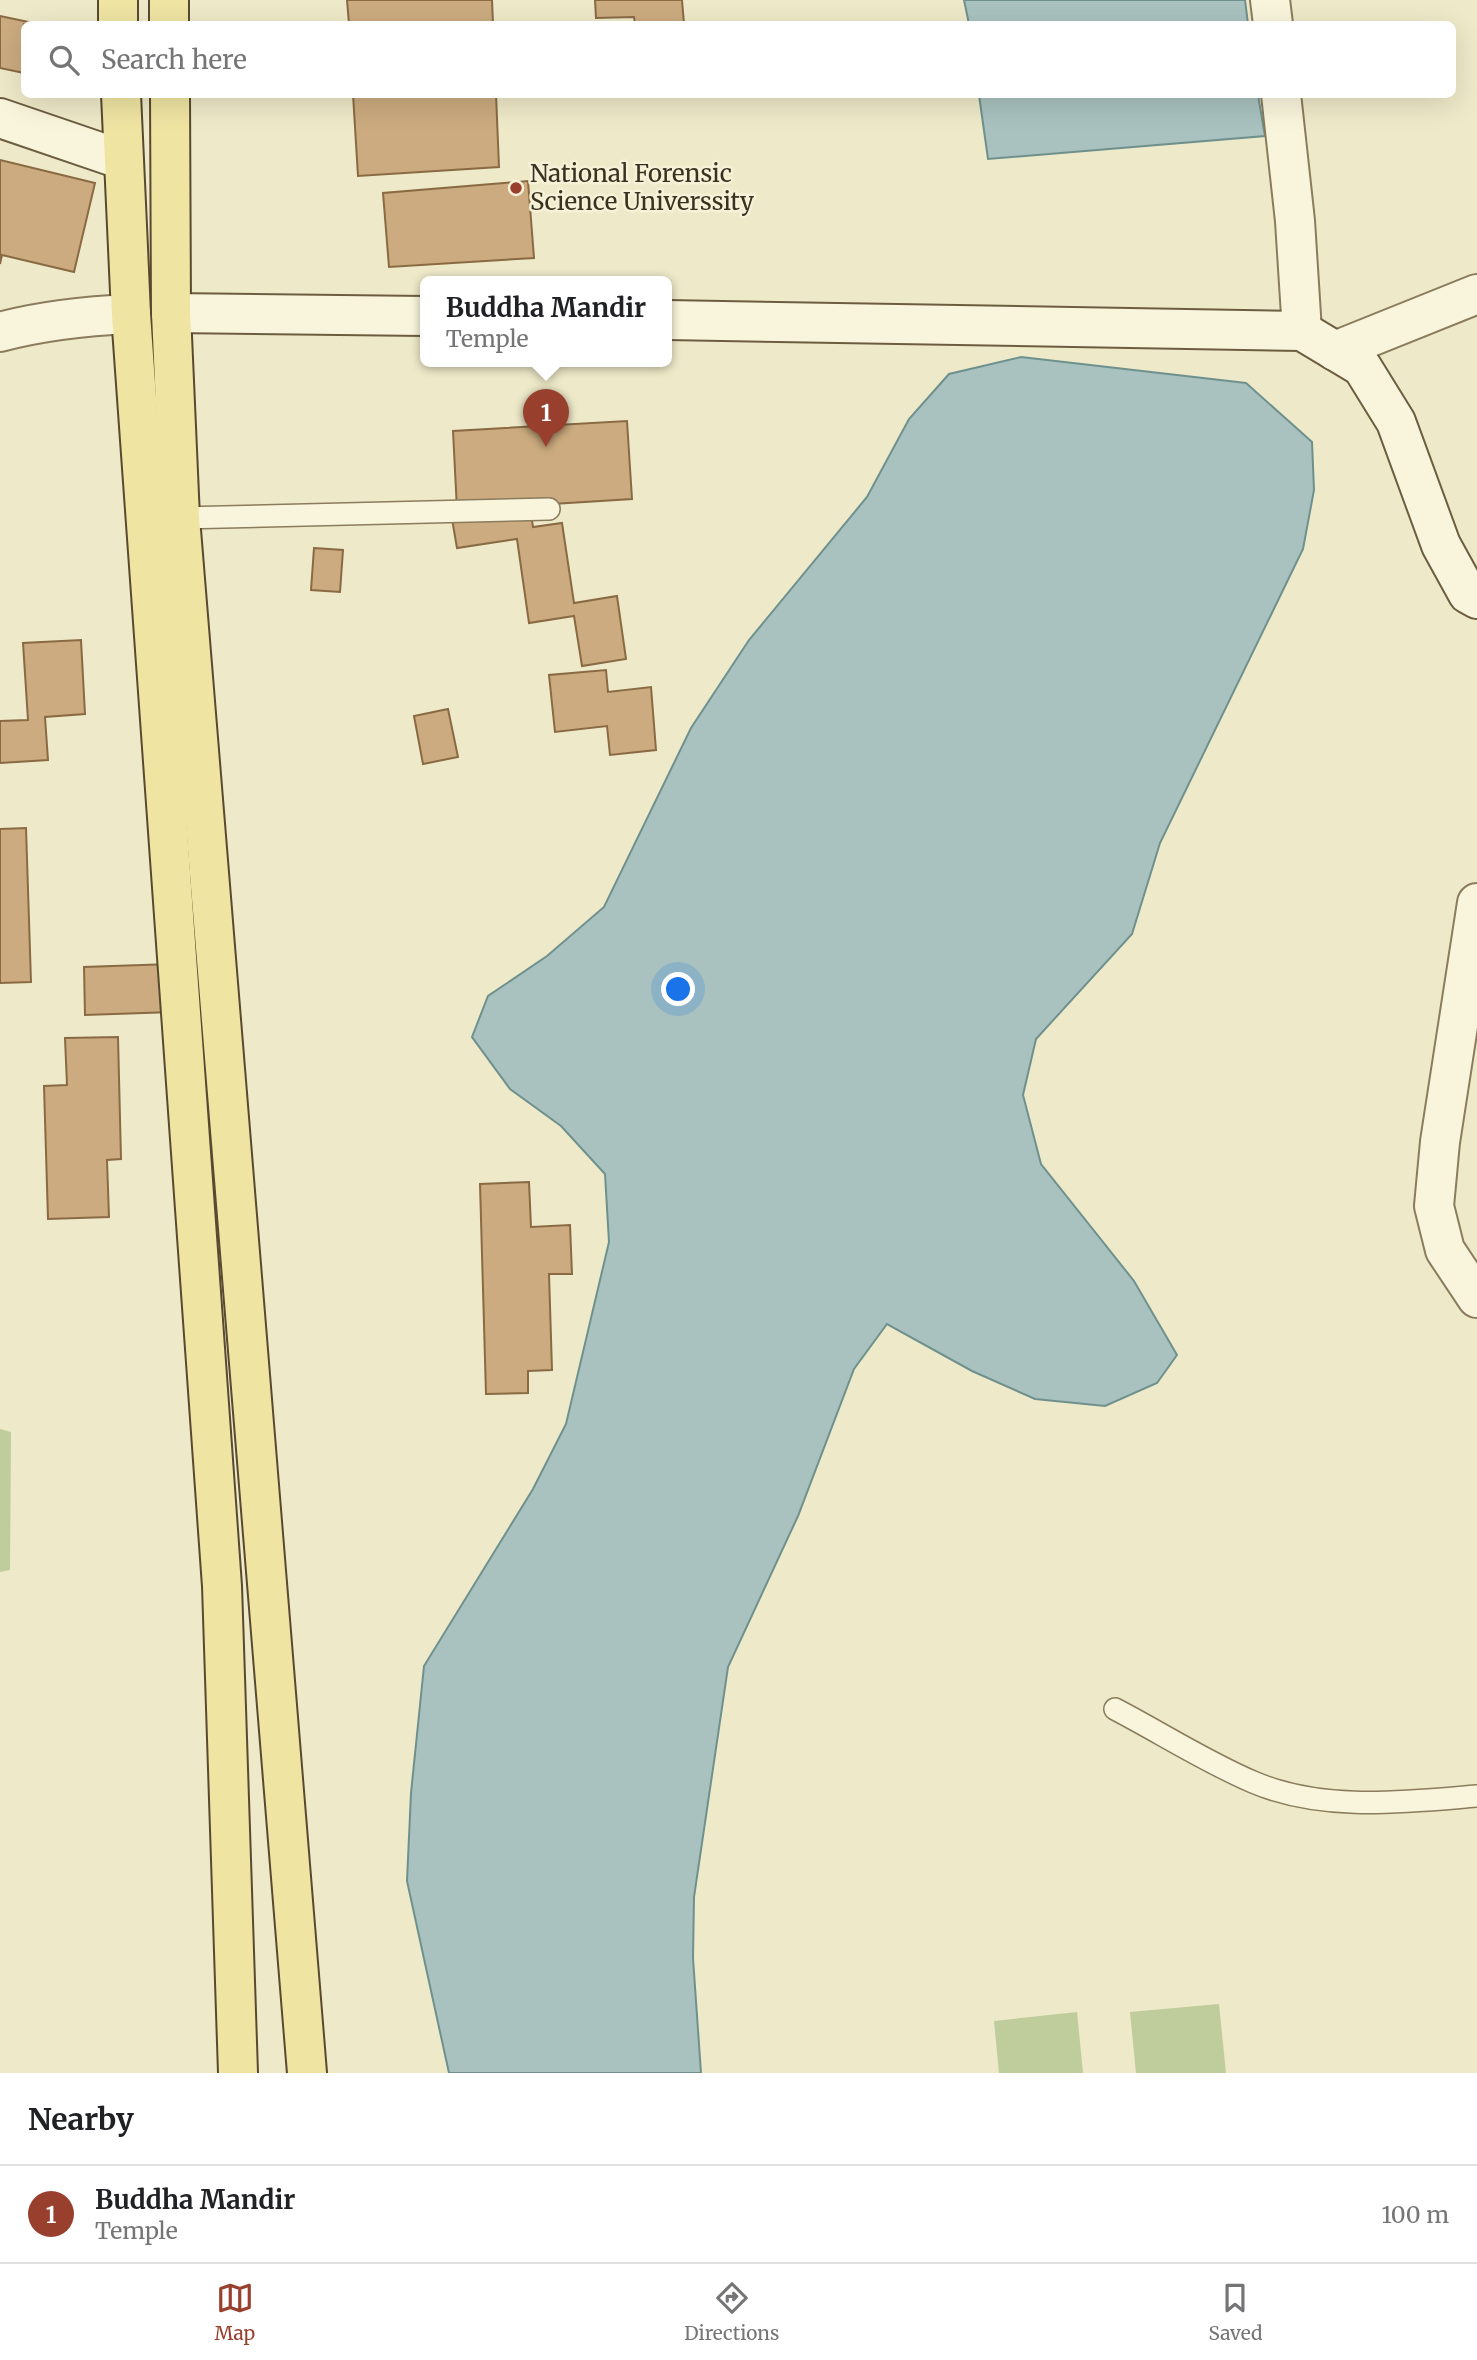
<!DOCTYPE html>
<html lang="en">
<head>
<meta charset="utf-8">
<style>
  body { margin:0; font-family:Merriweather,serif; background:#f2f2f2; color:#202124 }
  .you { position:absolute; left:679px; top:990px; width:24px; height:24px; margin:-18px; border:5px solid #fff; border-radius:50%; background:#1a73e8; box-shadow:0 0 0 10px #1a73e833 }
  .badge { display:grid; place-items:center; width:46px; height:46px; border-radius:50%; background:#983f2e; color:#fff; font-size:23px; font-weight:700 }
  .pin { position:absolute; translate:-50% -58px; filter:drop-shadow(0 2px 4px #0008) }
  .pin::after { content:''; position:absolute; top:37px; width:24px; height:21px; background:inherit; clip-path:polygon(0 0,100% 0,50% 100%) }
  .popup { position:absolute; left:420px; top:276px; width:252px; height:91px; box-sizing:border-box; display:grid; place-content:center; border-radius:10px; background:#fff; filter:drop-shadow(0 2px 5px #0005); font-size:23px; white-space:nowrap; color:#757577 }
  .popup b { font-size:26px; color:#202124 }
  .popup::after { content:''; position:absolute; left:50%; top:100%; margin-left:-14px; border:14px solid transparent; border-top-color:#fff }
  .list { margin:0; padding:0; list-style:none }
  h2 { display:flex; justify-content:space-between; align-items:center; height:91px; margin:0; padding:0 28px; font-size:30px }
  h2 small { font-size:23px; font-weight:400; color:#757577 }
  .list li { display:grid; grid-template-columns:46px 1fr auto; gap:21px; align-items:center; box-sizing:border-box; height:98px; padding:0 28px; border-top:2px solid #e0e0e0 }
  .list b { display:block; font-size:26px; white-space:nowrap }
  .list p { margin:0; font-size:23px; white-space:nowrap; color:#757577 }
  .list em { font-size:23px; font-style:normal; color:#757577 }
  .icon { flex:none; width:38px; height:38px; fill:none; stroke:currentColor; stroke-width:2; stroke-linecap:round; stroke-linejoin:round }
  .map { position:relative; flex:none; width:1477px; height:2073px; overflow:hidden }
  .search { position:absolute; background:#fff; box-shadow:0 7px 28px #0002; left:21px; right:21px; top:21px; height:77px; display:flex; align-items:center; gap:18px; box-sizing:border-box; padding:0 24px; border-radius:10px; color:#757577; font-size:26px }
  .sheet { height:189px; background:#fff }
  nav { display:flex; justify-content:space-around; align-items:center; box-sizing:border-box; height:98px; border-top:2px solid #e0e0e0; background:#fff; font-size:19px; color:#757577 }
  nav a { display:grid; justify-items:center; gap:4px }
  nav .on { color:#983f2e }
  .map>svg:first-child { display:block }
  .green { fill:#bfcc9c }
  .water { fill:#a9c2bf; stroke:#6f918e; stroke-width:2 }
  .building { fill:#cbab7f; stroke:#896a43; stroke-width:2 }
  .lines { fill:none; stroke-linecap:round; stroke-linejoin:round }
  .lane-casing { stroke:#8a7c5d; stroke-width:24 }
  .street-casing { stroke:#8a7c5d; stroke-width:42 }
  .secondary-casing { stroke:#6c5d40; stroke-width:42 }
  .primary-casing { stroke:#584a31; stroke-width:42 }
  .lane { stroke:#f9f5dc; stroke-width:21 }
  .street { stroke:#f9f5dc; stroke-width:38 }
  .secondary { stroke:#f9f5dc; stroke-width:38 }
  .primary { stroke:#efe4a2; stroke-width:38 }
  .poi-dot { fill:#983f2e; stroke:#f5f2d8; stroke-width:2.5 }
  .labels { text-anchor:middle; stroke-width:5; stroke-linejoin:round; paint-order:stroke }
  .poi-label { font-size:24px; fill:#3b3121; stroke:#f5f2d8; text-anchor:start }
</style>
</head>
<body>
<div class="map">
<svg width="1477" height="2073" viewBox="0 0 1477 2073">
  <rect width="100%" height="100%" fill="#eee9c8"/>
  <!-- green -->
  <g class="green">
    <path d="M 0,1429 L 11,1432 L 10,1570 L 0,1572 Z"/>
    <path d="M 1219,2004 L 1226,2073 L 1136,2073 L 1130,2012 Z"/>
    <path d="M 1077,2012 L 1083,2073 L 999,2073 L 994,2021 Z"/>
  </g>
  <!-- water -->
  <g class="water">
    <path d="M 964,0 L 1245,0 L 1248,24 L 969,24 Z"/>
    <path d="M 979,95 L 1258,95 L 1265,136 L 988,159 Z"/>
    <path d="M 1021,357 L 1246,383 L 1312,442 L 1314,490 L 1303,549 L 1160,843 L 1132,934 L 1036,1039 L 1023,1095 L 1041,1164 L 1134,1281 L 1177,1355 L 1157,1383 L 1105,1406 L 1035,1399 L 972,1371 L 887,1324 L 854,1369 L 798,1516 L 728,1667 L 694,1897 L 693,1958 L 701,2073 L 449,2073 L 407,1881 L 411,1793 L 424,1666 L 533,1489 L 566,1424 L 609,1242 L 605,1174 L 561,1126 L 510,1089 L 472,1037 L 488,996 L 547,956 L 604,907 L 691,728 L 749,640 L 867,497 L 909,419 L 949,374 Z"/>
  </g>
  <!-- building -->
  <g class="building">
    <path d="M 347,0 L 492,0 L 493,24 L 349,24 Z"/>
    <path d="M 595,0 L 682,0 L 684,24 L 635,24 L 634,17 L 596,18 Z"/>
    <path d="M 0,16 L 38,24 L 24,24 L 24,73 L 0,68 Z"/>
    <path d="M 353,94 L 496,94 L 499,167 L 358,176 Z"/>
    <path d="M 0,160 L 95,183 L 74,272 L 2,255 L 0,264 Z"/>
    <path d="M 528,181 L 534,258 L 389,267 L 383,193 Z"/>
    <path d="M 627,421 L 632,499 L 457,510 L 453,431 Z"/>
    <path d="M 530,507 L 533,527 L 562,523 L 574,603 L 617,596 L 626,659 L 582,666 L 574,616 L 529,623 L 517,539 L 457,548 L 452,519 Z"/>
    <path d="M 314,548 L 343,550 L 340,592 L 311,590 Z"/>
    <path d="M 81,640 L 85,714 L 45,717 L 48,760 L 0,763 L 0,721 L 28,720 L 23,643 Z"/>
    <path d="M 606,670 L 608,692 L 651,687 L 656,750 L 610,755 L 607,726 L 555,732 L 549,675 Z"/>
    <path d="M 448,709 L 458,757 L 423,764 L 414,716 Z"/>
    <path d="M 26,828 L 31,982 L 0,983 L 0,829 Z"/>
    <path d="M 171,964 L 173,1012 L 85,1015 L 84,967 Z"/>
    <path d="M 118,1037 L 121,1159 L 107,1160 L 109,1217 L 48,1219 L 44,1086 L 67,1085 L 65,1038 Z"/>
    <path d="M 529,1182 L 531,1227 L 570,1225 L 572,1274 L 549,1274 L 552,1370 L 528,1371 L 528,1393 L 486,1394 L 480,1184 Z"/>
  </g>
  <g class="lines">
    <!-- lane casing -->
    <g class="lane-casing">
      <g id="lane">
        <path d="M 180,518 L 549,509"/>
        <path d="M 1115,1709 C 1161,1733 1206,1762 1253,1782 C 1323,1812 1404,1802 1477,1796"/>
      </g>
    </g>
    <!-- street casing -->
    <g class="street-casing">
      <g id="street">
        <path d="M 1270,0 L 1273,24"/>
        <path d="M 1281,94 L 1295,221 L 1302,331"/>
        <path d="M 0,332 C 44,320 86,316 131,314"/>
        <path d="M 1335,351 L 1477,294"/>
        <path d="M 1477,903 L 1440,1142 L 1434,1206 L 1445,1250 L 1477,1298"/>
      </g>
    </g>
    <!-- secondary casing -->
    <g class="secondary-casing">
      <g id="secondary">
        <path d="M 0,118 L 123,160"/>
        <path d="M 171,313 L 425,316"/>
        <path d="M 667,320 L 1302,331 L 1362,367 L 1396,422 L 1441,545 L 1468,594 L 1477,599"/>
      </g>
    </g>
    <!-- primary casing -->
    <g class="primary-casing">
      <g id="primary">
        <path d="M 118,0 L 118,24"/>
        <path d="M 169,0 L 169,24"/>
        <path d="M 121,94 L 131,314 L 222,1586 L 238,2073"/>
        <path d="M 170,94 L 171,313 L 180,518 L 307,2073"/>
      </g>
    </g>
    <!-- lane -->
    <use href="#lane" class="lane"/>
    <!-- street -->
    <use href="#street" class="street"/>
    <!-- secondary -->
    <use href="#secondary" class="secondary"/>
    <!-- primary -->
    <use href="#primary" class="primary"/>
  </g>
  <!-- markers -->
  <circle class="poi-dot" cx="516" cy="188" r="7"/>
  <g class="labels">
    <!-- poi labels -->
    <g class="poi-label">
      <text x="530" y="182">National Forensic<tspan x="530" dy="28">Science Universsity</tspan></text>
    </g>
  </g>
</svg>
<div class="you"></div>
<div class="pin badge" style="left:546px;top:447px">1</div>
<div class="popup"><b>Buddha Mandir</b>Temple</div>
<div class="search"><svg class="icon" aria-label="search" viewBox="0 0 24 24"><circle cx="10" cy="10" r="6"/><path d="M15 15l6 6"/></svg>Search here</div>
</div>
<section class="sheet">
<h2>Nearby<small></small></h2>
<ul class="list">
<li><span class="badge">1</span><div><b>Buddha Mandir</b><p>Temple</p></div><em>100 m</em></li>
</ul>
</section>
<nav>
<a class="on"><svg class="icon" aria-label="map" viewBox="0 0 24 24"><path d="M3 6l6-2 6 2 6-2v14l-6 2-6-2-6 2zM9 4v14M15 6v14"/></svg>Map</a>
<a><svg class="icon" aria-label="directions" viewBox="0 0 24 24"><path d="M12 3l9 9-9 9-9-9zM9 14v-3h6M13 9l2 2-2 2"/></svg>Directions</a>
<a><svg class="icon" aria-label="saved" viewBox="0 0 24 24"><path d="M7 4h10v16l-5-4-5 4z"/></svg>Saved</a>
</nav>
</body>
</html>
